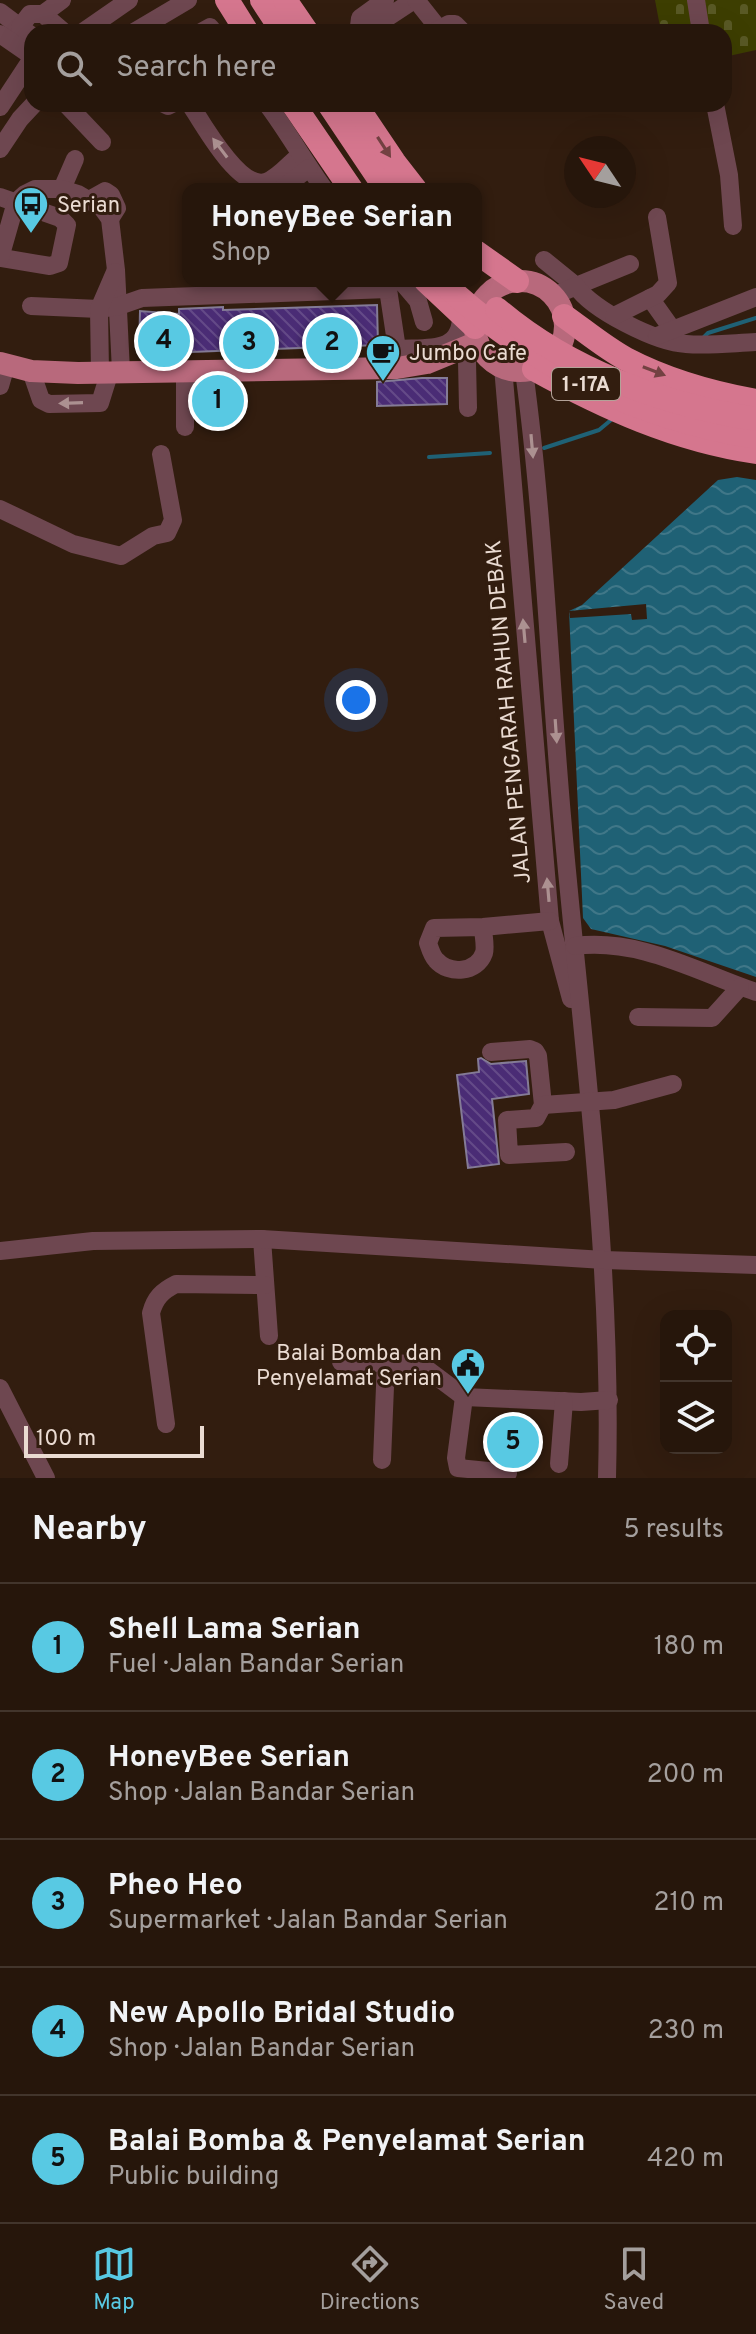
<!DOCTYPE html>
<html lang="en">
<head>
<meta charset="utf-8">
<style>
  body { margin:0; font-family:Overpass,sans-serif; background:#2e1f14; color:#f1f3f6 }
  .controls { position:absolute; right:24px; bottom:24px; display:grid; overflow:hidden; border-radius:16px; box-shadow:0 8px 32px #0002 }
  .controls button { width:72px; height:72px; display:grid; place-items:center; padding:0; border:0; border-bottom:2px solid #42352c; background:#26160b; color:#f1f3f6; font:40px sans-serif }
  .compass { position:absolute; left:564px; top:136px; width:72px; height:72px; border-radius:50%; background:#26160b; box-shadow:0 8px 32px #0002; rotate:305deg }
  .scale { position:absolute; left:24px; bottom:20px; width:180px; box-sizing:border-box; padding-left:8px; border:4px solid #eadbd2; border-top:0; font-size:22px; line-height:28px; white-space:nowrap; color:#eadbd2; -webkit-text-stroke:6px #321d0f; paint-order:stroke }
  .you { position:absolute; left:356px; top:700px; width:28px; height:28px; margin:-20px; border:6px solid #fff; border-radius:50%; background:#1a73e8; box-shadow:0 0 0 12px #1a73e833 }
  .badge { display:grid; place-items:center; width:52px; height:52px; border-radius:50%; background:#58c9e3; color:#111; font-size:26px; font-weight:700 }
  .pin { position:absolute; translate:-50% -50%; border:4px solid #fff; box-shadow:0 2px 8px #0006 }
  .popup { position:absolute; left:182px; top:183px; width:300px; height:104px; box-sizing:border-box; display:grid; place-content:center; border-radius:16px; background:#26160b; filter:drop-shadow(0 2px 6px #0005); font-size:26px; white-space:nowrap; color:#a49f9d }
  .popup b { font-size:30px; color:#f1f3f6 }
  .popup::after { content:''; position:absolute; left:50%; top:100%; margin-left:-16px; border:16px solid transparent; border-top-color:#26160b }
  .list { margin:0; padding:0; list-style:none }
  h2 { display:flex; justify-content:space-between; align-items:center; height:104px; margin:0; padding:0 32px; font-size:34px }
  h2 small { font-size:26px; font-weight:400; color:#a49f9d }
  .list li { display:grid; grid-template-columns:52px 1fr auto; gap:24px; align-items:center; box-sizing:border-box; height:128px; padding:0 32px; border-top:2px solid #42352c }
  .list b { display:block; font-size:30px; white-space:nowrap }
  .list p { margin:0; font-size:26px; white-space:nowrap; color:#a49f9d }
  .list em { font-size:26px; font-style:normal; color:#a49f9d }
  .icon { flex:none; width:44px; height:44px; fill:none; stroke:currentColor; stroke-width:2; stroke-linecap:round; stroke-linejoin:round }
  .map { position:relative; flex:none; width:756px; height:1478px; overflow:hidden }
  .search { position:absolute; background:#26160b; box-shadow:0 8px 32px #0002; left:24px; right:24px; top:24px; height:88px; display:flex; align-items:center; gap:20px; box-sizing:border-box; padding:0 28px; border-radius:24px; color:#a49f9d; font-size:30px }
  .sheet { height:744px; background:#26160b }
  nav { display:flex; justify-content:space-around; align-items:center; box-sizing:border-box; height:112px; border-top:2px solid #42352c; background:#26160b; font-size:22px; color:#a49f9d }
  nav a { display:grid; justify-items:center; gap:4px }
  nav .on { color:#58c9e3 }
  .map>svg:first-child { display:block }
  .cemetery { fill:url(#cemetery-stones) }
  .water { fill:url(#water-waves) }
  .pier { fill:#321d0f }
  .lines { fill:none; stroke-linecap:round; stroke-linejoin:round }
  .stream { stroke:#1f6175; stroke-width:4 }
  .building { fill:url(#building-back-hatch); stroke:#847b96; stroke-width:2 }
  .minor { stroke:#6e4750; stroke-width:18 }
  .major { stroke:#b8697c; stroke-width:22 }
  .highway { stroke:#d5768e; stroke-width:24 }
  .highway-bridge { stroke:#d5768e; stroke-width:24 }
  .oneway { fill:#734142 }
  .oneway2 { fill:#ac9191 }
  .labels { text-anchor:middle; stroke-width:6; stroke-linejoin:round; paint-order:stroke }
  .shield { fill:#321d0f; stroke:#b3a298; stroke-width:2 }
  .shield-label { font-size:20px; font-weight:bold; fill:#eadbd2 }
  .poi-label { font-size:22px; fill:#eadbd2; stroke:#321d0f; text-anchor:start }
  .street-label { font-size:22px; fill:#eadbd2; stroke:#321d0f }
</style>
</head>
<body>
<div class="map">
<svg width="756" height="1478" viewBox="0 0 756 1478">
  <defs>
    <pattern id="cemetery-stones" width="16" height="16" patternUnits="userSpaceOnUse" patternTransform="scale(2)"><rect width="16" height="16" fill="#3d3e01"/><path d="M2 7V4a2 2 0 0 1 4 0v3zM10 15v-3a2 2 0 0 1 4 0v3z" fill="#595925"/></pattern>
    <pattern id="water-waves" width="16" height="10" patternUnits="userSpaceOnUse" patternTransform="scale(2)"><rect width="16" height="10" fill="#1f6175"/><path d="M0 5q4-4 8 0t8 0" fill="none" stroke="#407788"/></pattern>
    <pattern id="building-back-hatch" width="6" height="6" patternUnits="userSpaceOnUse" patternTransform="scale(2)"><rect width="6" height="6" fill="#4a2c75"/><path d="M-1 5l2 2M0 0l6 6M5-1l2 2" fill="none" stroke="#644a88"/></pattern>
  </defs>
  <rect width="100%" height="100%" fill="#321d0f"/>
  <!-- cemetery -->
  <path class="cemetery" d="M 655,0 L 756,0 L 756,50 L 724,57 L 724,32 L 661,32 Z"/>
  <!-- water -->
  <path class="water" d="M 737,477 L 756,480 L 756,977 L 665,946 L 591,929 L 583,918 L 569,611 L 582,605 L 718,480 Z"/>
  <!-- pier -->
  <path class="pier" d="M 646,604 L 647,619 L 632,620 L 631,614 L 570,618 L 569,611 Z"/>
  <g class="lines">
    <!-- stream -->
    <g class="stream">
      <path d="M 702,339 L 708,333 L 756,318"/>
      <path d="M 544,448 L 599,430 L 611,420"/>
      <path d="M 429,457 L 490,453"/>
    </g>
  </g>
  <!-- building -->
  <g class="building">
    <path d="M 377,305 L 378,345 L 139,354 L 140,311 L 179,314 L 179,309 L 223,307 L 223,310 Z"/>
    <path d="M 422,378 L 447,378 L 447,404 L 377,406 L 377,382 Z"/>
    <path d="M 481,1058 L 491,1064 L 526,1061 L 529,1094 L 492,1099 L 499,1164 L 468,1168 L 457,1075 L 479,1072 L 478,1059 Z"/>
  </g>
  <g class="lines">
    <!-- minor -->
    <g class="minor">
      <path d="M 385,0 L 360,18 L 359,26 L 367,31 L 414,0"/>
      <path d="M 416,0 L 439,29"/>
      <path d="M 696,0 L 701,32"/>
      <path d="M 0,12 L 32,36"/>
      <path d="M 43,14 L 64,32"/>
      <path d="M 20,27 L 30,14 L 43,14 L 62,0"/>
      <path d="M 83,32 L 129,0"/>
      <path d="M 134,32 L 188,0"/>
      <path d="M 201,32 L 210,27 L 214,32"/>
      <path d="M 434,32 L 449,24 L 455,24 L 463,32"/>
      <path d="M 0,34 L 29,54 L 31,60 L 0,107"/>
      <path d="M 66,104 L 102,142"/>
      <path d="M 164,104 L 168,106 L 172,104"/>
      <path d="M 190,104 C 203,124 239,190 266,182 C 278,178 290,163 300,155"/>
      <path d="M 267,104 C 288,132 304,161 324,189"/>
      <path d="M 715,104 L 729,175 L 733,226"/>
      <path d="M 0,149 L 20,119 L 34,104"/>
      <path d="M 62,189 L 75,159"/>
      <path d="M 281,189 L 309,168"/>
      <path d="M 0,197 L 60,218 L 67,225 L 59,263 L 50,266 L 2,258"/>
      <path d="M 89,200 L 105,191 L 111,195 L 117,208 L 110,219"/>
      <path d="M 0,258 L 16,202 L 25,194 L 35,189 L 62,189 L 78,194 L 102,208 L 110,219 L 116,270 L 121,371"/>
      <path d="M 544,260 L 576,286 L 630,264"/>
      <path d="M 393,281 L 388,289 L 397,349 L 397,368"/>
      <path d="M 401,281 L 418,301 L 424,322"/>
      <path d="M 554,296 L 576,286 C 592,310 657,343 686,344 C 709,346 733,343 756,342"/>
      <path d="M 650,298 L 672,329"/>
      <path d="M 31,306 L 99,309 L 119,306 L 142,298 L 388,289"/>
      <path d="M 614,316 L 658,294 L 668,283 L 657,217"/>
      <path d="M 657,336 L 756,297"/>
      <path d="M 397,349 C 427,347 462,354 461,315"/>
      <path d="M 467,361 L 468,408"/>
      <path d="M 503,367 L 550,921 L 571,999"/>
      <path d="M 185,370 L 185,427"/>
      <path d="M 31,371 L 41,400 L 49,404 L 100,403 L 110,371"/>
      <path d="M 524,371 C 544,518 549,668 562,816 C 581,1037 613,1256 607,1478"/>
      <path d="M 100,372 L 99,309 L 115,272"/>
      <path d="M 0,386 L 6,365"/>
      <path d="M 0,509 L 73,544 L 121,556 L 153,536 L 167,533 L 173,520 L 161,454"/>
      <path d="M 483,927 C 483,934 486,946 484,953 C 477,973 449,975 436,960 C 432,956 430,949 428,943 L 434,928 L 483,927 L 550,921"/>
      <path d="M 575,946 C 640,938 697,972 756,992"/>
      <path d="M 638,1017 L 712,1018 L 740,987"/>
      <path d="M 491,1052 L 530,1049 L 535,1051 L 538,1056 L 543,1105 L 536,1118 L 507,1120 L 509,1155 L 566,1152"/>
      <path d="M 543,1105 L 614,1100 L 673,1084"/>
      <path d="M 262,1239 L 269,1336"/>
      <path d="M 0,1251 L 93,1241 L 262,1239 L 604,1260 L 756,1265"/>
      <path d="M 341,1362 L 420,1364 L 464,1397 L 581,1402 L 609,1400"/>
      <path d="M 0,1388 L 46,1478"/>
      <path d="M 464,1397 L 456,1458 L 458,1468 L 508,1473"/>
      <path d="M 166,1424 L 151,1313 C 155,1298 162,1291 176,1284 L 265,1285"/>
      <path d="M 382,1460 L 386,1362"/>
      <path d="M 559,1464 L 564,1401"/>
    </g>
    <!-- major -->
    <g class="major">
      <circle cx="520" cy="326" r="45"/>
      <path d="M 0,363 L 31,371 L 78,373 L 397,368 L 427,363 L 478,342"/>
    </g>
    <!-- highway -->
    <g class="highway">
      <path d="M 227,0 L 247,32"/>
      <path d="M 262,0 L 283,32"/>
      <path d="M 285,0 L 307,32"/>
      <path d="M 293,104 L 351,189"/>
      <path d="M 329,104 L 386,189"/>
      <path d="M 355,104 L 394,162 L 415,189"/>
      <path d="M 476,252 L 517,281"/>
      <path d="M 426,281 L 475,327"/>
      <path d="M 564,316 C 584,330 604,347 626,359 C 666,380 712,393 756,401"/>
      <path d="M 534,369 C 605,408 675,440 756,452"/>
    </g>
    <!-- highway-bridge -->
    <g class="highway-bridge">
      <path d="M 441,281 C 529,364 636,419 756,437"/>
      <path d="M 497,309 C 568,370 664,405 756,419"/>
    </g>
  </g>
  <!-- one-way arrows -->
  <defs><path id="oneway-solid" d="M-6-.8H1V-3.2L6.5 0L1 3.2V.8H-6Z" transform="scale(2)"/></defs>
  <g class="oneway">
    <use href="#oneway-solid" transform="translate(384 147) rotate(57)"/>
    <use href="#oneway-solid" transform="translate(654 371) rotate(21)"/>
  </g>
  <g class="oneway2">
    <use href="#oneway-solid" transform="translate(220 148) rotate(-127)"/>
    <use href="#oneway-solid" transform="translate(71 403) rotate(178)"/>
    <use href="#oneway-solid" transform="translate(532 446) rotate(85)"/>
    <use href="#oneway-solid" transform="translate(524 631) rotate(-95)"/>
    <use href="#oneway-solid" transform="translate(556 731) rotate(86)"/>
    <use href="#oneway-solid" transform="translate(548 890) rotate(-95)"/>
  </g>
  <!-- icons -->
  <defs>
    <g id="bus-pin" transform="scale(1.8)"><path d="M0 17L-7.5 6A9.5 9.5 0 1 1 7.5 6Z" fill="#58c9e3" stroke="#321d0f"/><path d="M-5-6H5V4H4V6H2V4H-2V6H-4V4H-5ZM-3.5-4V0h7V-4ZM-3.5 1.2v1.5H-2V1.2ZM2 1.2v1.5H3.5V1.2Z" fill="#111"/></g>
    <g id="cafe-pin" transform="scale(1.8)"><path d="M0 17L-7.5 6A9.5 9.5 0 1 1 7.5 6Z" fill="#58c9e3" stroke="#321d0f"/><path d="M-5.5-4.5H6V0H3Q3 3.5 0 3.5H-2.5Q-5.5 3.5-5.5 0ZM3-3.2v2h1.7v-2ZM-6 4.5H4V6H-6Z" fill="#111"/></g>
    <g id="civic-pin" transform="scale(1.8)"><path d="M0 17L-7.5 6A9.5 9.5 0 1 1 7.5 6Z" fill="#58c9e3" stroke="#321d0f"/><path d="M-.6-6.5H3V-4.5H.6V-3L4-1V1h2V6H-6V1h2V-1L-.6-3ZM-1.2 2.5V6h2.4V2.5Z" fill="#111"/></g>
  </defs>
  <g fill-rule="evenodd">
    <use href="#bus-pin" x="31" y="204"/>
    <use href="#cafe-pin" x="383" y="352"/>
    <use href="#civic-pin" x="468" y="1365"/>
  </g>
  <g class="labels">
    <!-- shield labels -->
    <rect class="shield" x="552" y="368" width="68" height="32" rx="6"/>
    <g class="shield-label">
      <text x="586" y="391">1-17A</text>
    </g>
    <!-- poi labels -->
    <g class="poi-label">
      <text x="57" y="212">Serian</text>
      <text x="409" y="360">Jumbo Cafe</text>
      <text x="442" y="1360" text-anchor="end">Balai Bomba dan<tspan x="442" dy="25">Penyelamat Serian</tspan></text>
    </g>
    <!-- street labels -->
    <g class="street-label">
      <text transform="translate(507 712) rotate(-95)" y="8">JALAN PENGARAH RAHUN DEBAK</text>
    </g>
  </g>
</svg>
<div class="controls">
<button><svg class="icon" aria-label="locate" viewBox="0 0 24 24"><circle cx="12" cy="12" r="6"/><path d="M12 2v4M12 18v4M2 12h4M18 12h4"/></svg></button>
<button><svg class="icon" aria-label="layers" viewBox="0 0 24 24"><path d="M12 4l9 5-9 5-9-5zM3 14l9 5 9-5"/></svg></button>
</div>
<svg class="compass" viewBox="-18 -18 36 36"><path d="M0-13l5 13h-10z" fill="#e53935"/><path d="M0 13l5-13h-10z" fill="#a49f9d"/></svg>
<div class="scale">100 m</div>
<div class="you"></div>
<div class="pin badge" style="left:218px;top:401px">1</div>
<div class="pin badge" style="left:332px;top:343px">2</div>
<div class="popup"><b>HoneyBee Serian</b>Shop</div>
<div class="pin badge" style="left:249px;top:343px">3</div>
<div class="pin badge" style="left:164px;top:341px">4</div>
<div class="pin badge" style="left:513px;top:1442px">5</div>
<div class="search"><svg class="icon" aria-label="search" viewBox="0 0 24 24"><circle cx="10" cy="10" r="6"/><path d="M15 15l6 6"/></svg>Search here</div>
</div>
<section class="sheet">
<h2>Nearby<small>5 results</small></h2>
<ul class="list">
<li><span class="badge">1</span><div><b>Shell Lama Serian</b><p>Fuel · Jalan Bandar Serian</p></div><em>180 m</em></li>
<li><span class="badge">2</span><div><b>HoneyBee Serian</b><p>Shop · Jalan Bandar Serian</p></div><em>200 m</em></li>
<li><span class="badge">3</span><div><b>Pheo Heo</b><p>Supermarket · Jalan Bandar Serian</p></div><em>210 m</em></li>
<li><span class="badge">4</span><div><b>New Apollo Bridal Studio</b><p>Shop · Jalan Bandar Serian</p></div><em>230 m</em></li>
<li><span class="badge">5</span><div><b>Balai Bomba &amp; Penyelamat Serian</b><p>Public building</p></div><em>420 m</em></li>
</ul>
</section>
<nav>
<a class="on"><svg class="icon" aria-label="map" viewBox="0 0 24 24"><path d="M3 6l6-2 6 2 6-2v14l-6 2-6-2-6 2zM9 4v14M15 6v14"/></svg>Map</a>
<a><svg class="icon" aria-label="directions" viewBox="0 0 24 24"><path d="M12 3l9 9-9 9-9-9zM9 14v-3h6M13 9l2 2-2 2"/></svg>Directions</a>
<a><svg class="icon" aria-label="saved" viewBox="0 0 24 24"><path d="M7 4h10v16l-5-4-5 4z"/></svg>Saved</a>
</nav>
</body>
</html>
